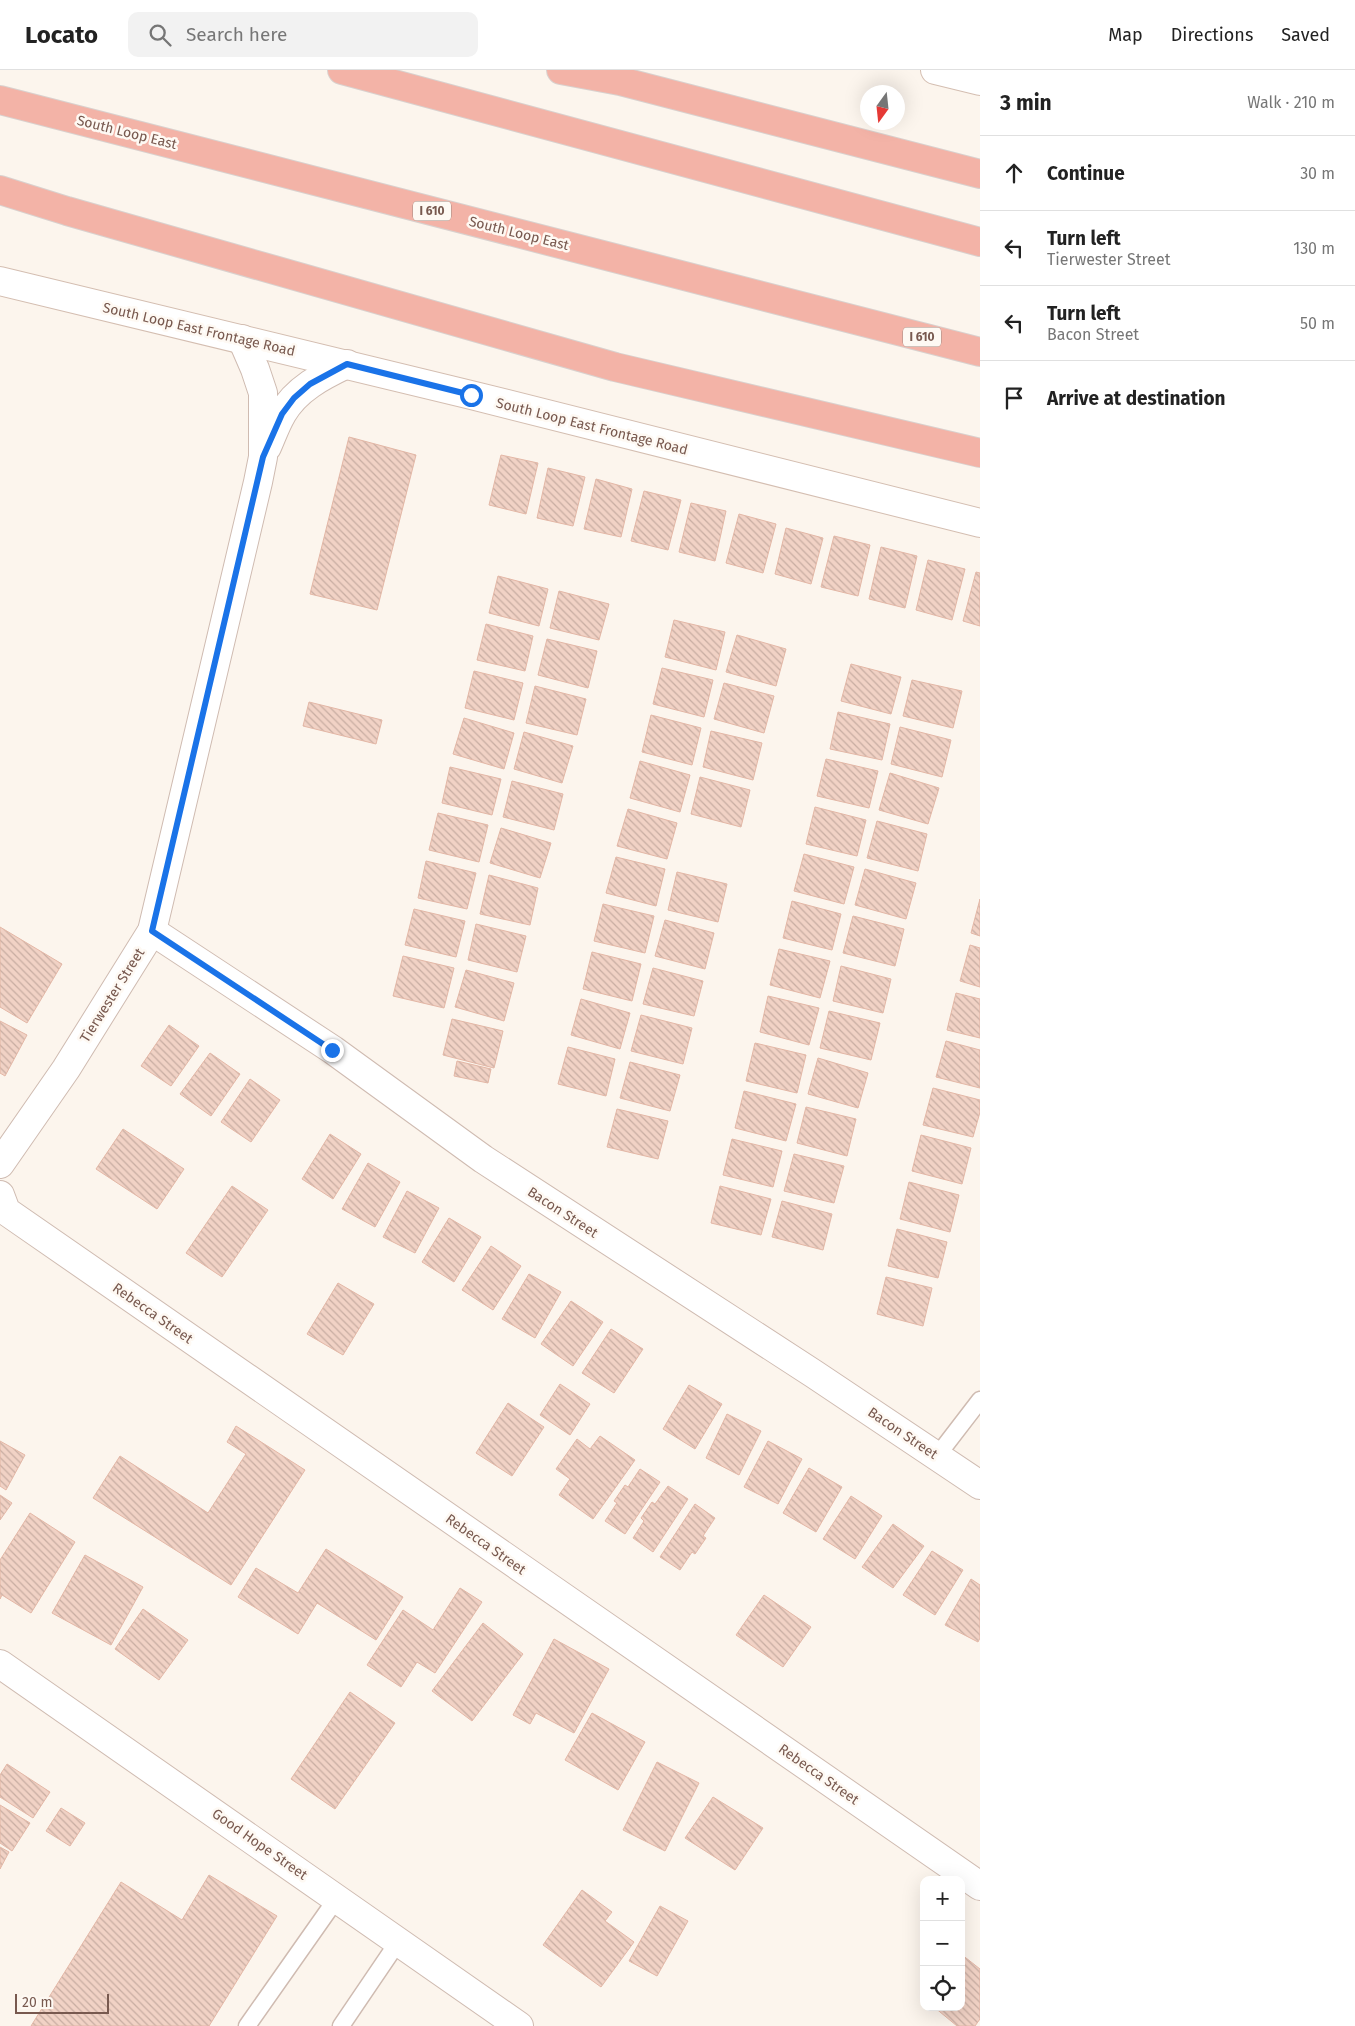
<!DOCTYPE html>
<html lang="en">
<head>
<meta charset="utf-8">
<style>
  body { margin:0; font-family:"Fira Sans",sans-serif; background:#f2f2f2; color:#222 }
  .controls { position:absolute; right:15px; bottom:15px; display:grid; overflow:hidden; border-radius:10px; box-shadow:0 5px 20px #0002 }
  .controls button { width:45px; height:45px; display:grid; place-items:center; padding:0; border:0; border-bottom:1px solid #e0e0e0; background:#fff; color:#222; font:25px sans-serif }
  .compass { position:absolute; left:860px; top:15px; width:45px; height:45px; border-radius:50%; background:#fff; box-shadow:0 5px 20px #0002; rotate:195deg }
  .scale { position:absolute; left:15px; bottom:12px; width:94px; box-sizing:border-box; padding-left:5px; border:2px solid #78594f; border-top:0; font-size:14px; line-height:18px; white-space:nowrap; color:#78594f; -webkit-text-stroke:4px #fef9f3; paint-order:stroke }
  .stop { position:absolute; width:15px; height:15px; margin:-11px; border:4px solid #1a73e8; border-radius:50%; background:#fff }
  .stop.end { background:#1a73e8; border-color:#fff; box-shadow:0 1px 5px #0008 }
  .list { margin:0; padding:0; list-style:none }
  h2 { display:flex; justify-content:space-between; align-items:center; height:65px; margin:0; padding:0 20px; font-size:21px }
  h2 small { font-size:16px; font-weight:400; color:#767676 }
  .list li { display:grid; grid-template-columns:32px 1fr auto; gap:15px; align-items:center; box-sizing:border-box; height:75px; padding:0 20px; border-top:1px solid #e0e0e0 }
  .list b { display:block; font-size:19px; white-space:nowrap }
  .list p { margin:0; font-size:16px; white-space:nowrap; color:#767676 }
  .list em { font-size:16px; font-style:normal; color:#767676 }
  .icon { flex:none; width:28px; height:28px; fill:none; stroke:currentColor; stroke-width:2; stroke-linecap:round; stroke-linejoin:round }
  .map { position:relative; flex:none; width:980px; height:1956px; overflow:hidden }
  header { display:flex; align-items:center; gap:30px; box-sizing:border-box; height:70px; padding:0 25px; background:#fff; border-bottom:1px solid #e0e0e0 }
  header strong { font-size:24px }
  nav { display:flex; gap:28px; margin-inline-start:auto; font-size:18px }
  .search { width:350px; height:45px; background:#f2f2f2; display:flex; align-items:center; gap:12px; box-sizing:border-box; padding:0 18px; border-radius:10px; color:#767676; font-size:19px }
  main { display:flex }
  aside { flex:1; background:#fff }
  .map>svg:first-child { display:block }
  .building { fill:url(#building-back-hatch); stroke:#e3b7a6 }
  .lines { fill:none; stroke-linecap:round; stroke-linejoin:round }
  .service-casing { stroke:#cfbbb1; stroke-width:19 }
  .minor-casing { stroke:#cfbbb1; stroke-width:30 }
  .secondary-casing { stroke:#d4beb1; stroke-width:30 }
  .motorway-casing { stroke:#d9d1ce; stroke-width:30 }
  .service { stroke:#fff; stroke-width:16 }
  .minor { stroke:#fff; stroke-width:28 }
  .secondary { stroke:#fff; stroke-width:28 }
  .motorway { stroke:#f3b3a7; stroke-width:28 }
  .route { stroke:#1a73e8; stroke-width:6 }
  .labels { text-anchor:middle; stroke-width:5; stroke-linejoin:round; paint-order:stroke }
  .shield { fill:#fef9f3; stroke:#a08980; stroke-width:1 }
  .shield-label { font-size:12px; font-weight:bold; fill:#78594f }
  .street-label { font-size:14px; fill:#78594f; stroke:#fef9f3 }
</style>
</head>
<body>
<header>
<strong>Locato</strong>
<div class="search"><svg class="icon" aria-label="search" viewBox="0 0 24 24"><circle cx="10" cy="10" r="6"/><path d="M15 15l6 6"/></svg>Search here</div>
<nav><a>Map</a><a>Directions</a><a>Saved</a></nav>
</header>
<main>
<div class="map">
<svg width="980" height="1956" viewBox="0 0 980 1956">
  <defs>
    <pattern id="building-back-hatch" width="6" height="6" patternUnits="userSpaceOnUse" patternTransform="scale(1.25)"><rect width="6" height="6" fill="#f1d2c5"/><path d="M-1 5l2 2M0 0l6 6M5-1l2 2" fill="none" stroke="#c8ada2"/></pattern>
  </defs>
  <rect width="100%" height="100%" fill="#fcf5ed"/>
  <!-- building -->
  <g class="building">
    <path d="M 349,367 L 416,385 L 377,540 L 310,524 Z"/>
    <path d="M 501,385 L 538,393 L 526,444 L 489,435 Z"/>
    <path d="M 548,398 L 585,407 L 573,456 L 537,448 Z"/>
    <path d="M 596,409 L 632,419 L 621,467 L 584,459 Z"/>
    <path d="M 644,421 L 681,430 L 668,480 L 631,471 Z"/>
    <path d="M 691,433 L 726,441 L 715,491 L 679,482 Z"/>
    <path d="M 739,444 L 776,454 L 763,503 L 726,493 Z"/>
    <path d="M 786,458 L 823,468 L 811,514 L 775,504 Z"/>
    <path d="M 834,466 L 870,475 L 858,526 L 821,517 Z"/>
    <path d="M 881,477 L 917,486 L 905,538 L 869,529 Z"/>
    <path d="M 928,490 L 965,499 L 952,550 L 916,540 Z"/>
    <path d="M 976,502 L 980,503 L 980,556 L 963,551 Z"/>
    <path d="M 498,506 L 548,519 L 539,556 L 489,543 Z"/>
    <path d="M 559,521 L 609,534 L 599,570 L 550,558 Z"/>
    <path d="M 674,550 L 725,562 L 716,600 L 665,587 Z"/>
    <path d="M 486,554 L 533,566 L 525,601 L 477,590 Z"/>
    <path d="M 737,565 L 786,579 L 776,616 L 726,602 Z"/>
    <path d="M 547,569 L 597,581 L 588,618 L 538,605 Z"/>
    <path d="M 851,594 L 901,607 L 891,644 L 841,631 Z"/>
    <path d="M 662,598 L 713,610 L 704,647 L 653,634 Z"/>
    <path d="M 474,601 L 523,613 L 514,650 L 465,638 Z"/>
    <path d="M 912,610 L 962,621 L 953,658 L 903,646 Z"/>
    <path d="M 724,613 L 774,626 L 764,663 L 714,649 Z"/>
    <path d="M 535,616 L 586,629 L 577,665 L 526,653 Z"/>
    <path d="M 309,632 L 382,650 L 376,674 L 303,656 Z"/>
    <path d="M 838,642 L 890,654 L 882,690 L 830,679 Z"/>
    <path d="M 651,645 L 701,658 L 692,695 L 642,682 Z"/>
    <path d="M 464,648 L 514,663 L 504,699 L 453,684 Z"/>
    <path d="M 900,657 L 951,670 L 942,707 L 891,694 Z"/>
    <path d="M 711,661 L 762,673 L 753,710 L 703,697 Z"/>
    <path d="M 524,662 L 573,676 L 562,713 L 514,699 Z"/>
    <path d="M 826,689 L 878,701 L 869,738 L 817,726 Z"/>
    <path d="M 640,691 L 690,705 L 680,742 L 630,728 Z"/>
    <path d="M 450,697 L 501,709 L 492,745 L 442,733 Z"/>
    <path d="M 890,703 L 939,718 L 928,754 L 879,740 Z"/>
    <path d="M 700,707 L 750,720 L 741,757 L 691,744 Z"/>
    <path d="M 512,711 L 563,724 L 554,760 L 503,747 Z"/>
    <path d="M 815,737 L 866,750 L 857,786 L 806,774 Z"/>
    <path d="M 628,739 L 677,753 L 667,789 L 617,776 Z"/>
    <path d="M 438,743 L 488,755 L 479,792 L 429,780 Z"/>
    <path d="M 877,751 L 927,764 L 918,801 L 867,788 Z"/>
    <path d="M 501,758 L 551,773 L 540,808 L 490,793 Z"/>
    <path d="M 804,784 L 854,797 L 844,834 L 794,821 Z"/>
    <path d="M 616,787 L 665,799 L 656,836 L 606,823 Z"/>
    <path d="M 426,791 L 476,803 L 467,839 L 418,828 Z"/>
    <path d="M 865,799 L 916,813 L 906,849 L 855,835 Z"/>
    <path d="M 677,802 L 727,814 L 718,852 L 668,840 Z"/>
    <path d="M 489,805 L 538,818 L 530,855 L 480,844 Z"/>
    <path d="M 980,829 L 980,866 L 971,863 Z"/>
    <path d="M 792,831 L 841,844 L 832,880 L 783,868 Z"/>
    <path d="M 603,834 L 654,846 L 645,883 L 594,871 Z"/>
    <path d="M 414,839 L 465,851 L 456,887 L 405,875 Z"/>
    <path d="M 853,846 L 904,859 L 895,896 L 843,883 Z"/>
    <path d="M 665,850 L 714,863 L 705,899 L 655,886 Z"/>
    <path d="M 476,854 L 526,866 L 517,902 L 468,890 Z"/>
    <path d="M 0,857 L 62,894 L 27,953 L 0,937 Z"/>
    <path d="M 970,875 L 980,878 L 980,917 L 960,911 Z"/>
    <path d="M 779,879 L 830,891 L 820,928 L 770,915 Z"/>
    <path d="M 592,882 L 641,894 L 632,931 L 583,919 Z"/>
    <path d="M 403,886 L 454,898 L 444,938 L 393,926 Z"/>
    <path d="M 841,896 L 891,909 L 883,943 L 833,931 Z"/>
    <path d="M 653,898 L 703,911 L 694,946 L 643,934 Z"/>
    <path d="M 466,900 L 514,913 L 504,951 L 455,937 Z"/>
    <path d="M 956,923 L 980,929 L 980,968 L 947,960 Z"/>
    <path d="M 768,926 L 819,938 L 809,975 L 760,962 Z"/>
    <path d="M 581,929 L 630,943 L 620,979 L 571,965 Z"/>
    <path d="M 829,941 L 880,953 L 871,990 L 820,978 Z"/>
    <path d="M 641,945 L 692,958 L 683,994 L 631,981 Z"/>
    <path d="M 452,949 L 503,961 L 494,998 L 443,985 Z"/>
    <path d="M 0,951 L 27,965 L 5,1006 L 0,1003 Z"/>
    <path d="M 169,955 L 199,976 L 171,1016 L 141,996 Z"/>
    <path d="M 946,971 L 980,980 L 980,1018 L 936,1007 Z"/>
    <path d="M 755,973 L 806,985 L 797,1023 L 746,1011 Z"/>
    <path d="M 568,977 L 615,989 L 606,1026 L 558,1014 Z"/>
    <path d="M 210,983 L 240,1004 L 211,1046 L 180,1024 Z"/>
    <path d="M 818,988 L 868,1003 L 858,1038 L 808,1024 Z"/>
    <path d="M 457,991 L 491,999 L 488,1013 L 454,1006 Z"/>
    <path d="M 630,992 L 680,1005 L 670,1041 L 620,1028 Z"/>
    <path d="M 250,1009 L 280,1030 L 251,1072 L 221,1052 Z"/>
    <path d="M 933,1018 L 980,1030 L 980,1042 L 973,1067 L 923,1055 Z"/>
    <path d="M 744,1021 L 796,1034 L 786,1071 L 735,1058 Z"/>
    <path d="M 806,1037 L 856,1049 L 847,1086 L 797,1073 Z"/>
    <path d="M 617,1039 L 668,1051 L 658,1089 L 607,1077 Z"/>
    <path d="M 123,1059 L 184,1099 L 157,1139 L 96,1099 Z"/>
    <path d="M 330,1064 L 361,1084 L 333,1129 L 302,1109 Z"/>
    <path d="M 921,1065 L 971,1078 L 962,1114 L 912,1101 Z"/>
    <path d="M 732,1069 L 782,1081 L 773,1117 L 723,1105 Z"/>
    <path d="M 794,1084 L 844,1096 L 834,1133 L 784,1121 Z"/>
    <path d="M 368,1093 L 400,1112 L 375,1157 L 342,1139 Z"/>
    <path d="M 909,1112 L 959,1125 L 950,1162 L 900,1149 Z"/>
    <path d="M 232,1116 L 268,1140 L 222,1207 L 186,1183 Z"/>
    <path d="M 720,1116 L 771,1129 L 761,1165 L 711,1153 Z"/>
    <path d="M 407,1121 L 439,1138 L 415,1183 L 383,1167 Z"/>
    <path d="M 782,1131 L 832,1144 L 823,1180 L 772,1167 Z"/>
    <path d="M 449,1148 L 481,1167 L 454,1212 L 422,1192 Z"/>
    <path d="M 897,1159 L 947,1172 L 938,1208 L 888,1196 Z"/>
    <path d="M 491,1176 L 521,1196 L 493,1240 L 462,1220 Z"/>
    <path d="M 529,1204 L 561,1222 L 535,1268 L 502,1249 Z"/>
    <path d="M 886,1207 L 932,1218 L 923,1256 L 877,1244 Z"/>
    <path d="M 338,1213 L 374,1234 L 343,1285 L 307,1264 Z"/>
    <path d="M 571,1231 L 603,1252 L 573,1296 L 541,1274 Z"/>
    <path d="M 611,1259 L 643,1279 L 614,1323 L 582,1303 Z"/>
    <path d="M 560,1314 L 590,1334 L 570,1365 L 540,1345 Z"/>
    <path d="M 689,1315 L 722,1334 L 695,1379 L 663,1359 Z"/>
    <path d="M 508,1333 L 544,1357 L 512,1406 L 476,1383 Z"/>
    <path d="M 727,1344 L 761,1361 L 739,1405 L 706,1388 Z"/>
    <path d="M 236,1356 L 305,1400 L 231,1515 L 93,1428 L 120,1386 L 208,1443 L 246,1384 L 227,1372 Z"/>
    <path d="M 600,1366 L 635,1390 L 593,1449 L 559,1425 L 570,1409 L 556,1399 L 577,1369 L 590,1379 Z"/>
    <path d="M 0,1371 L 25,1385 L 6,1420 L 0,1416 Z"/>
    <path d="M 768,1371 L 802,1389 L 778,1434 L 744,1417 Z"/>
    <path d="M 809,1398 L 842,1417 L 816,1462 L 783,1443 Z"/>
    <path d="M 640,1399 L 660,1412 L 625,1464 L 605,1451 L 617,1433 L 614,1431 L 625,1415 L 628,1417 Z"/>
    <path d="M 668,1416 L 688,1429 L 653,1482 L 633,1468 L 644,1451 L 641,1448 L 652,1432 L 655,1434 Z"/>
    <path d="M 0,1425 L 12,1433 L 0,1450 Z"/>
    <path d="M 851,1426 L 882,1446 L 855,1489 L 823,1469 Z"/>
    <path d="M 695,1434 L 715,1448 L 703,1466 L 706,1468 L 695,1484 L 692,1482 L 680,1500 L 660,1487 Z"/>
    <path d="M 30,1443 L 75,1472 L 31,1543 L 2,1525 L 0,1529 L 0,1490 Z"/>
    <path d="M 893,1454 L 924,1476 L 893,1518 L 862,1497 Z"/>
    <path d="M 326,1479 L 403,1527 L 376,1570 L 317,1533 L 298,1564 L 238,1527 L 256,1498 L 298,1523 Z"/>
    <path d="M 932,1481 L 963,1500 L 935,1545 L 903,1525 Z"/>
    <path d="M 85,1485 L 143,1517 L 111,1575 L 52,1543 Z"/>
    <path d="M 971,1509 L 980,1515 L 980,1568 L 978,1572 L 945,1555 Z"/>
    <path d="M 460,1518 L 482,1532 L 435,1603 L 417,1592 L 401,1617 L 367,1595 L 403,1540 L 433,1560 Z"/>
    <path d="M 764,1525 L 811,1557 L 783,1597 L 736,1565 Z"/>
    <path d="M 143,1539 L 188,1570 L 159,1610 L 115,1579 Z"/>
    <path d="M 483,1553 L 523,1584 L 472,1651 L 432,1621 Z"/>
    <path d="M 554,1569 L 609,1599 L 574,1663 L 536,1643 L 530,1654 L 513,1645 Z"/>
    <path d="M 350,1622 L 395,1653 L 335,1739 L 291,1709 Z"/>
    <path d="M 592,1643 L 645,1672 L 618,1720 L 565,1690 Z"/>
    <path d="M 657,1692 L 699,1713 L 665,1781 L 623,1760 Z"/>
    <path d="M 7,1694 L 50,1722 L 33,1748 L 0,1727 L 0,1705 Z"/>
    <path d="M 713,1727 L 763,1758 L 735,1800 L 685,1768 Z"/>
    <path d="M 0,1735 L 30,1753 L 12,1781 L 0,1773 Z"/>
    <path d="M 61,1738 L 85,1753 L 70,1776 L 46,1761 Z"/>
    <path d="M 0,1777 L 9,1782 L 0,1799 Z"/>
    <path d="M 209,1805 L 277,1846 L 209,1956 L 31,1956 L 121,1812 L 182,1850 Z"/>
    <path d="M 582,1820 L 612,1842 L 605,1851 L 634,1872 L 601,1917 L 543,1875 Z"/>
    <path d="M 660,1836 L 688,1851 L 657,1906 L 629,1891 Z"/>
    <path d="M 961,1884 L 980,1899 L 980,1949 L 975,1956 L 957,1956 L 934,1937 L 961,1937 Z"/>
  </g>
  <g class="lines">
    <!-- service casing -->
    <g class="service-casing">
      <g id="service">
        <path d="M 937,1386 L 980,1330"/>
        <path d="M 247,1956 L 337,1828"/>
        <path d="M 341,1956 L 398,1872"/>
      </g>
    </g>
    <!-- minor casing -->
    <g class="minor-casing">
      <g id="minor">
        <path d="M 267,377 C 272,366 276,354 282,344 C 296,319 322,306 347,294"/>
        <path d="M 152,861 L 333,980 L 483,1089 L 814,1304 L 980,1415"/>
        <path d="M 0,1094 L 66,999 L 152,861 L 258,412 L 263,387 L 263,323 L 255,299 L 242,269"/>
        <path d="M 0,1125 L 6,1141 L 980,1816"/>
        <path d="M 0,1594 L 519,1956"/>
      </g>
    </g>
    <!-- secondary casing -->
    <g class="secondary-casing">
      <g id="secondary">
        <path d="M 935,0 L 980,11"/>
        <path d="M 0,211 L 471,325 L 980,453"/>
      </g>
    </g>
    <!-- motorway casing -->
    <g class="motorway-casing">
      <g id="motorway">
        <path d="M 342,0 L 980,172"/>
        <path d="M 561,0 L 620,11 L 980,104"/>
        <path d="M 0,30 L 980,282"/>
        <path d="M 0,120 L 67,141 L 615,297 L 980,383"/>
      </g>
    </g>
    <!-- service -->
    <use href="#service" class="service"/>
    <!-- minor -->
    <use href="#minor" class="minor"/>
    <!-- secondary -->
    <use href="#secondary" class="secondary"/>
    <!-- motorway -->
    <use href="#motorway" class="motorway"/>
  </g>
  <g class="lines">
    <!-- route -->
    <path class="route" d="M 332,980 L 152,861 L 263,387 L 282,344 L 294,328 L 310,314 L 347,294 L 471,325"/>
  </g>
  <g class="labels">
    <!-- shield labels -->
    <g class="shield">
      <rect x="413" y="131.5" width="38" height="19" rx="4"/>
      <rect x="903" y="257.5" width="38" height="19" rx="4"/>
    </g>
    <g class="shield-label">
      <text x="432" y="145">I 610</text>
      <text x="922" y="271">I 610</text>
    </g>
    <!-- street labels -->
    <g class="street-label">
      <text transform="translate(127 62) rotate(14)" y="5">South Loop East</text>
      <text transform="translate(519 163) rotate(14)" y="5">South Loop East</text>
      <text transform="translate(199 259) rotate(13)" y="5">South Loop East Frontage Road</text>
      <text transform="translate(592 356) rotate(14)" y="5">South Loop East Frontage Road</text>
      <text transform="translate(112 925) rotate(-58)" y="5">Tierwester Street</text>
      <text transform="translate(563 1142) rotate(33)" y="5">Bacon Street</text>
      <text transform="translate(153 1243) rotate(35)" y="5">Rebecca Street</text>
      <text transform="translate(903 1363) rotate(34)" y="5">Bacon Street</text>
      <text transform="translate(486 1474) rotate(35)" y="5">Rebecca Street</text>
      <text transform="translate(819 1704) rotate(35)" y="5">Rebecca Street</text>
      <text transform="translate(260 1774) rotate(35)" y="5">Good Hope Street</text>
    </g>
  </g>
</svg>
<div class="controls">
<button>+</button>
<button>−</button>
<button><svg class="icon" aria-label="locate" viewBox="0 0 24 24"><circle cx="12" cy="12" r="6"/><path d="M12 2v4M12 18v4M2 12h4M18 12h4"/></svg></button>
</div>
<svg class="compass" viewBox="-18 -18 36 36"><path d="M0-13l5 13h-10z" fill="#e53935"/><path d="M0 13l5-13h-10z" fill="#767676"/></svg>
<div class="scale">20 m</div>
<div class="stop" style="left:471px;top:325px"></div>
<div class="stop end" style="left:332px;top:980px"></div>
</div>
<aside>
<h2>3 min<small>Walk · 210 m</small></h2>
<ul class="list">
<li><svg class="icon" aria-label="ahead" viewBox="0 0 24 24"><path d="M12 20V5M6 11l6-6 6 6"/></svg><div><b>Continue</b></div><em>30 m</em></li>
<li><svg class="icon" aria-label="left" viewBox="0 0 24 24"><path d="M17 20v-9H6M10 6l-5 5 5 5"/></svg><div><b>Turn left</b><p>Tierwester Street</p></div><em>130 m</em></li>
<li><svg class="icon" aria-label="left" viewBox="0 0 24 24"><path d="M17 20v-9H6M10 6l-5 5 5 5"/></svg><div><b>Turn left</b><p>Bacon Street</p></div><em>50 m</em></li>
<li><svg class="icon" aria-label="arrive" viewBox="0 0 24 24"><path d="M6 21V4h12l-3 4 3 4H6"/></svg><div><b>Arrive at destination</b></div></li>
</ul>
</aside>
</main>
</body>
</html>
